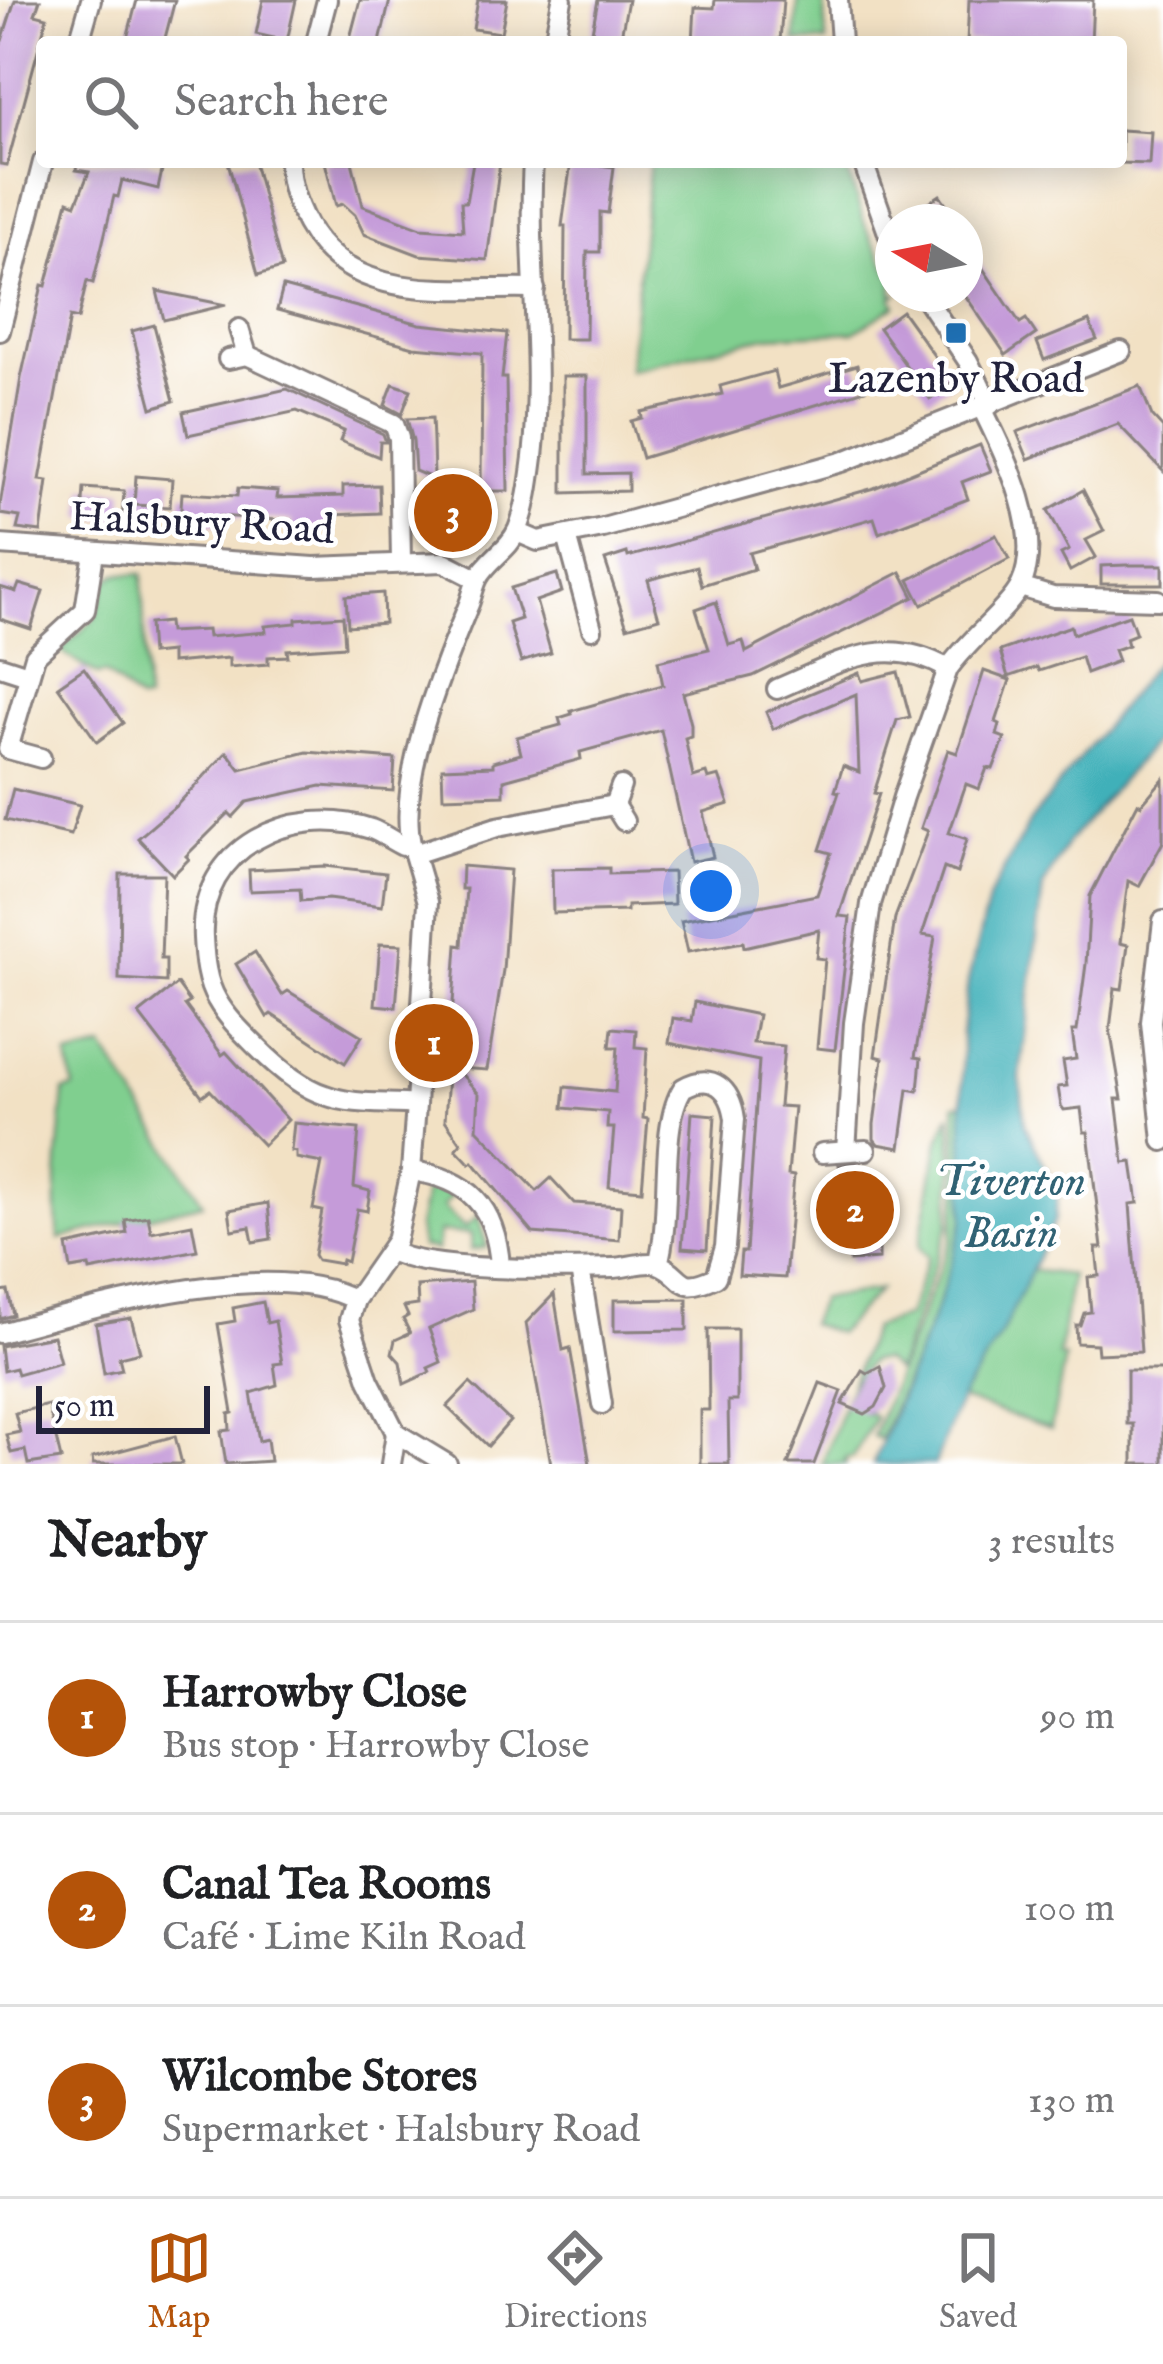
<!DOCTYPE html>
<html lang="en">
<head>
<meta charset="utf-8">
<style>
  body { margin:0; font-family:"IM FELL English",serif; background:#f6f6f6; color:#202124 }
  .compass { position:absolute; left:875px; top:204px; width:108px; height:108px; border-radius:50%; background:#fff; box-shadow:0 6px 30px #0003; rotate:280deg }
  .scale { position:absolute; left:36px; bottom:30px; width:174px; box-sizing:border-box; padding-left:12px; border:6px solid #22223b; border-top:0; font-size:33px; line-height:42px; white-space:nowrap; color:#22223b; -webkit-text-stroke:9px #fff; paint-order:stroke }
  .you { position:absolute; left:711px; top:891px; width:42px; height:42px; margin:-30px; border:9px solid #fff; border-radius:50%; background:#1a73e8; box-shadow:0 0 0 18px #1a73e833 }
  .badge { display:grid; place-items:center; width:78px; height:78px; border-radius:50%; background:#b45309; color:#fff; font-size:39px; font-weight:700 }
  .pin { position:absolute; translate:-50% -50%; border:6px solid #fff; box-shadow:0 3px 12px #0006 }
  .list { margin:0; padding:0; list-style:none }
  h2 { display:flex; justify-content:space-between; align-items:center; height:156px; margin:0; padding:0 48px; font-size:51px }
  h2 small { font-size:39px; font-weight:400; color:#757577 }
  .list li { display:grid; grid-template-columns:78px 1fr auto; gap:36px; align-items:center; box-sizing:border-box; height:192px; padding:0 48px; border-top:3px solid #e0e0e0 }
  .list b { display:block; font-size:45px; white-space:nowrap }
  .list p { margin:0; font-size:39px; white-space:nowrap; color:#757577 }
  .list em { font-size:39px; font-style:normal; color:#757577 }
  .icon { flex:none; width:66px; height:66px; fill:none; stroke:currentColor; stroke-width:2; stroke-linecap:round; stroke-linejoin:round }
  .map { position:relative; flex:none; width:1163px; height:1464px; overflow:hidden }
  .search { position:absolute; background:#fff; box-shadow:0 6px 30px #0003; left:36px; right:36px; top:36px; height:132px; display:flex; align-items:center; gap:30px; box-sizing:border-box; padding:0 42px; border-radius:12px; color:#757577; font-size:45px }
  .sheet { height:732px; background:#fff }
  nav { display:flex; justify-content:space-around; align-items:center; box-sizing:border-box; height:168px; border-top:3px solid #e0e0e0; background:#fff; font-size:33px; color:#757577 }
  nav a { display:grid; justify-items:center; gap:6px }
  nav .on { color:#b45309 }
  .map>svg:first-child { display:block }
  .green { fill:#80cf8f; stroke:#517865; stroke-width:3 }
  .water { fill:#40b0b9; stroke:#31697a; stroke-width:3 }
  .building { fill:#c59bd9 }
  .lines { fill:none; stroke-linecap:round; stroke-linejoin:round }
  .street-casing { stroke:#8a8280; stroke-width:24 }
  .street { stroke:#fff; stroke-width:18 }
  .poi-dot { fill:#1f6fb2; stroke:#fff; stroke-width:4.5 }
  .labels { text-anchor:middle; stroke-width:9; stroke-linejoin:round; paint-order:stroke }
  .poi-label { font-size:42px; fill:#22223b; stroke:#fff }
  .street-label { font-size:42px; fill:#22223b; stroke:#fff }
  .water-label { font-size:45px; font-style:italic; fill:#306274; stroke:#fff }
</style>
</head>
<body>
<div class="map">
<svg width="1163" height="1464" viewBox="0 0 1163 1464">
  <rect width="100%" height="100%" fill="#fff"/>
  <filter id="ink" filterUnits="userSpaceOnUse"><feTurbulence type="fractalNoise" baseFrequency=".00833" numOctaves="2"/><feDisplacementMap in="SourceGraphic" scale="24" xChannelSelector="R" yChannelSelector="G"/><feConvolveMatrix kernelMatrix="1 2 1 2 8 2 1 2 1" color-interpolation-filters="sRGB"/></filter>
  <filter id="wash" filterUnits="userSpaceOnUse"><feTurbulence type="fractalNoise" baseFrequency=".004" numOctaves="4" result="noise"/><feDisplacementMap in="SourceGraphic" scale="48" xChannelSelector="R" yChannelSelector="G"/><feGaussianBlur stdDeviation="2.7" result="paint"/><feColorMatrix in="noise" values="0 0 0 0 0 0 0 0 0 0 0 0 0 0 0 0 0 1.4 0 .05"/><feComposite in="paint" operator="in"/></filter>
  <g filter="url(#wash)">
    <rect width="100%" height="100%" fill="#f2e1c4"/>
    <!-- green -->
    <g class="green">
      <path d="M 798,0 L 824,0 L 826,42 L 795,42 Z"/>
      <path d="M 650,162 L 844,162 L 866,228 L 893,278 L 893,294 L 897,294 L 892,298 L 896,305 L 854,332 L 766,336 L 629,370 Z"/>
      <path d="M 117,574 L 142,574 L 146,701 L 139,702 L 105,673 L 98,675 L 60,651 L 95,618 L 106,582 Z"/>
      <path d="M 104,1048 L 203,1203 L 59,1239 C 53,1183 60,1145 64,1091 L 74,1088 L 68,1057 Z"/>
      <path d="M 963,1103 L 964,1219 L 939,1302 L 880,1439 L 873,1436 L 951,1240 L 958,1191 L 955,1104 Z"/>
      <path d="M 950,1114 L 953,1163 L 949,1225 L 896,1371 L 883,1360 L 870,1361 L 854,1383 L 852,1396 L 865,1414 L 870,1413 L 875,1418 L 853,1457 L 845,1458 L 846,1464 L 822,1464 L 872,1328 L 907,1316 L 928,1257 L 919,1247 L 939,1141 Z"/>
      <path d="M 431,1185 L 439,1185 L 453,1194 L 443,1207 L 465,1228 L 478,1216 L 487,1247 L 471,1250 L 471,1234 L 439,1232 L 437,1250 L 421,1247 L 418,1227 L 426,1189 Z"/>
      <path d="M 1029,1270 L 1071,1275 L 1059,1356 L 1065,1358 L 1051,1429 L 960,1399 L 1002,1333 Z"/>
      <path d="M 879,1290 L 838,1333 L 809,1324 L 820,1299 Z"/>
    </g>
    <!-- water -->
    <path class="water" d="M 1163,653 L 1163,732 L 1068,842 L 1043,887 L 1020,1077 L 1025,1125 L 1058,1193 L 1055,1220 L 1002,1333 L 960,1399 L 935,1464 L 873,1464 L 939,1302 L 964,1219 L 962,1033 L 968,981 L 989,897 L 1030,821 Z"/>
    <g id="blocks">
      <!-- building -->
      <g class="building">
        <path d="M 15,0 L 40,0 L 35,14 L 47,17 L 7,165 L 0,164 L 0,47 Z"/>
        <path d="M 137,0 L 175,0 L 164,42 L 126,42 Z"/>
        <path d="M 263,0 L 296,0 L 287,41 L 256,34 Z"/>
        <path d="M 360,0 L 390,0 L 380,42 L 349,42 Z"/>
        <path d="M 478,0 L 507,0 L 501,33 L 473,29 Z"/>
        <path d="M 598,0 L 628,0 L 621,36 L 616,36 L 615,42 L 590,42 Z"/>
        <path d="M 715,0 L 783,0 L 780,42 L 693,42 L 695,7 L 714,8 Z"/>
        <path d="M 969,0 L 1093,0 L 1091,42 L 967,42 Z"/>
        <path d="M 1121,130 L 1151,132 L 1149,164 L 1121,163 Z"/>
        <path d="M 77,162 L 147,162 L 163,166 L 158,189 L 122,180 L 118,197 L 114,196 L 93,283 L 87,281 L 78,319 L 70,317 L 40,480 L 48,481 L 41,532 L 17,529 L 20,517 L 0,514 L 0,505 L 21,378 L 42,285 L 46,286 L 68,201 L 76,204 L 89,172 L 76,170 Z"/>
        <path d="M 228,162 L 254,162 L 282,268 L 258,275 Z"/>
        <path d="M 325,162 L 352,162 L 363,206 L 421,228 L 463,231 L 461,202 L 466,202 L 473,162 L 500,162 L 487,260 L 419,255 L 364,234 L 355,215 L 343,204 L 336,206 Z"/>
        <path d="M 571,162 L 599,162 L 599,165 L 614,167 L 608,213 L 600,212 L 600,252 L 587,252 L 586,339 L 564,339 L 565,226 L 562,226 Z"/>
        <path d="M 940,195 L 959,222 L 924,222 L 916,211 Z"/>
        <path d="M 965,242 L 1020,323 L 1026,319 L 1036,334 L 1006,355 L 965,295 Z"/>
        <path d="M 283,287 L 420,324 L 507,333 L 502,378 L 506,378 L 508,491 L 481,491 L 482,353 L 414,347 L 277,310 Z"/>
        <path d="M 157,291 L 226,305 L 164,320 Z"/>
        <path d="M 902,311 L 953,382 L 930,399 L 879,328 Z"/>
        <path d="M 1089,321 L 1097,340 L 1044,360 L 1037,342 Z"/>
        <path d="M 154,325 L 174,401 L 152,408 L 132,331 Z"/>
        <path d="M 857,365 L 865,390 L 642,458 L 631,421 L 642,418 L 641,412 L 722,394 L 720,386 L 774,371 L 778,388 Z"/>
        <path d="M 563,376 L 587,376 L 587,474 L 628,473 L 628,491 L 563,493 Z"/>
        <path d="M 393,384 L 411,390 L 402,414 L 385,405 Z"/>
        <path d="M 1140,386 L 1152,416 L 1163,428 L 1163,471 L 1118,424 L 1028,459 L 1017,432 Z"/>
        <path d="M 287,389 L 383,434 L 386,442 L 380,442 L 379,457 L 340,441 L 344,431 L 297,411 L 188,435 L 183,412 Z"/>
        <path d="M 432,418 L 433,440 L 434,479 L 415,471 L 413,441 L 407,419 Z"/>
        <path d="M 980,445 L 991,471 L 962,482 L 968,499 L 879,533 L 874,518 L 749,553 L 754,569 L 702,585 L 697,567 L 648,580 L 659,618 L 627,627 L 605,560 L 627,553 L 628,557 L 874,488 Z"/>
        <path d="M 136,476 L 172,479 L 170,507 L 134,505 Z"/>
        <path d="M 379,485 L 380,513 L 331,515 L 331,528 L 292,529 L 292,521 L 220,516 L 219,525 L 180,522 L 182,493 L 237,496 L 238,488 L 278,491 L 277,498 L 311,497 L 343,496 L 343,486 Z"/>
        <path d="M 84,488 L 124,491 L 122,520 L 82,517 Z"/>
        <path d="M 1083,490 L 1104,531 L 1086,540 L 1096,557 L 1070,571 L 1061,554 L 1069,550 L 1048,510 Z"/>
        <path d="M 471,498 L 472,527 L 436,528 L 435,499 Z"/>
        <path d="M 996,535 L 1009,559 L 922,605 L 909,580 Z"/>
        <path d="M 1127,565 L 1163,565 L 1163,584 L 1101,584 L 1101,566 Z"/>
        <path d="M 901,572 L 914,597 L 753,676 L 683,693 L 691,724 L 691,736 L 685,738 L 693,777 L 706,773 L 708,779 L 719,776 L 729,804 L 703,812 L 713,857 L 690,862 L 661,730 L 580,752 L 581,759 L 504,780 L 504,795 L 443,797 L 442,768 L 493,766 L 493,762 L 521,754 L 517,737 L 561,725 L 559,718 L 572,714 L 571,711 L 663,685 L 658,661 L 709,649 L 696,609 L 716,602 L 729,645 L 743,641 L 746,652 Z"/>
        <path d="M 557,574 L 562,592 L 536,601 L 551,653 L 521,662 L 509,623 L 521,619 L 511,588 Z"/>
        <path d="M 19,584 L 43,591 L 31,629 L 0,619 L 0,587 L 16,592 Z"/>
        <path d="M 383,593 L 384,623 L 348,626 L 346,596 Z"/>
        <path d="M 1129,615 L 1136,634 L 1126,638 L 1128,645 L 1114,650 L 1118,661 L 1086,673 L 1081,657 L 1039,671 L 1037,667 L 1008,677 L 1000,651 L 1071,626 L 1073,634 Z"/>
        <path d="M 343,616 L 345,646 L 287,650 L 288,656 L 268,657 L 268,664 L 229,667 L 229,658 L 171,663 L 171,652 L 151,654 L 149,624 L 168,622 L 169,632 L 207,630 L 208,637 L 266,632 L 265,626 L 296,623 L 296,619 Z"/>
        <path d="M 84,668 L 123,723 L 97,742 L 58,686 Z"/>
        <path d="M 984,671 L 1010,680 L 996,722 L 1000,724 L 997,735 L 1005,738 L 993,769 L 987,768 L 979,789 L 966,784 L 949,833 L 967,839 L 957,873 L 944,868 L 922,935 L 935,937 L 915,1057 L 921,1058 L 918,1091 L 908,1089 L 900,1148 L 878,1144 L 874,1139 L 874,1124 L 883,1058 L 875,1056 L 895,918 L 928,831 L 921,828 L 948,750 L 957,753 Z"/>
        <path d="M 898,672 L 910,717 L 897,720 L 874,793 L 879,794 L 839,916 L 850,917 L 835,1050 L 817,1048 L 825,959 L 816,958 L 819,930 L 744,947 L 743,942 L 688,952 L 681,921 L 817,895 L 831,853 L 820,850 L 839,792 L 835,791 L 843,766 L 859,772 L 856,694 L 773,729 L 766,712 L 859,673 L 862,681 Z"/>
        <path d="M 227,752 L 240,769 L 307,752 L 395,759 L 393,791 L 321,786 L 247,802 L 233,817 L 229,813 L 186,856 L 189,859 L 173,875 L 138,838 L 177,805 Z"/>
        <path d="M 1163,779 L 1163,842 L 1139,886 L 1128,881 L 1120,943 L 1128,945 L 1122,989 L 1115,988 L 1110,1029 L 1122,1099 L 1116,1099 L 1124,1163 L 1132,1162 L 1138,1203 L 1130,1204 L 1141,1352 L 1098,1354 L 1097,1344 L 1077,1343 L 1076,1325 L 1080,1325 L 1084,1313 L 1091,1312 L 1088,1277 L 1099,1276 L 1096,1248 L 1102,1248 L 1088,1132 L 1084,1132 L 1081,1108 L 1064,1110 L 1061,1106 L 1058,1087 L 1067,1086 L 1063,1061 L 1076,1059 L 1072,1031 L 1077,1031 L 1086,964 L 1090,896 L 1138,803 L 1141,805 Z"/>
        <path d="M 13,789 L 80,805 L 71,835 L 5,820 Z"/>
        <path d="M 325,866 L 386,873 L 382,906 L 328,899 L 301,901 L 300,889 L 250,891 L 249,870 Z"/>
        <path d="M 462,866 L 510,870 L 503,970 L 487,1070 L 456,1068 L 479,1094 L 477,1129 L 537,1191 L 551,1178 L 574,1203 L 621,1206 L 619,1240 L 533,1233 L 473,1162 L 470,1164 L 456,1149 L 461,1143 L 445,1120 L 457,945 L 462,946 L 466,889 L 461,889 Z"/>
        <path d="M 609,868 L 609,874 L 673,872 L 674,904 L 627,906 L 627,911 L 553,913 L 552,869 Z"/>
        <path d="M 120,874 L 164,874 L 161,959 L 166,959 L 166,982 L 119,979 Z"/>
        <path d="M 380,944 L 401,945 L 396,1007 L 375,1005 Z"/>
        <path d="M 255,952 L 282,995 L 288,991 L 362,1036 L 345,1063 L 271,1014 L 267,1017 L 236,964 Z"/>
        <path d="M 177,984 L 190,1002 L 185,1005 L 222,1055 L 226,1052 L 288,1120 L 263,1145 L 210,1090 L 202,1096 L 139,1014 Z"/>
        <path d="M 695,1002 L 758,1015 L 753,1043 L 784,1046 L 779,1106 L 794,1107 L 788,1175 L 794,1176 L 785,1278 L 739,1275 L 741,1252 L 746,1252 L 759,1061 L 669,1043 L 673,1018 L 692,1021 Z"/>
        <path d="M 612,1028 L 636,1030 L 635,1047 L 647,1048 L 643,1118 L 648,1119 L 642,1190 L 609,1187 L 614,1128 L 607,1128 L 608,1112 L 563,1108 L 565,1087 L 615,1092 L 618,1047 L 610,1047 Z"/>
        <path d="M 692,1113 L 715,1115 L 707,1250 L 682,1248 Z"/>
        <path d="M 294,1123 L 359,1129 L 354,1187 L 370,1191 L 367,1211 L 357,1209 L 347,1262 L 342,1260 L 341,1264 L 317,1260 L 314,1255 L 322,1211 L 313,1209 L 322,1163 L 296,1158 L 296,1152 L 291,1151 Z"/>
        <path d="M 856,1164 L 879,1248 L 879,1259 L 850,1261 L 847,1220 L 842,1221 L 840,1199 L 847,1198 L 839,1165 Z"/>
        <path d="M 268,1203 L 271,1239 L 253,1242 L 250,1227 L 232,1230 L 229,1210 Z"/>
        <path d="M 148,1216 L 151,1232 L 192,1224 L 197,1250 L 90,1271 L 89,1266 L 71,1269 L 67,1246 L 127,1233 L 125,1220 Z"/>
        <path d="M 471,1282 L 473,1309 L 429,1329 L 441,1362 L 428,1368 L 430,1372 L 404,1384 L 400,1362 L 392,1353 L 395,1340 L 410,1333 L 403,1319 L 408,1316 L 404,1307 L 418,1305 L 417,1286 Z"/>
        <path d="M 8,1291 L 13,1315 L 0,1319 L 0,1292 Z"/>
        <path d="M 554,1294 L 563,1350 L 570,1348 L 590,1464 L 551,1464 L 526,1323 Z"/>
        <path d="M 687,1299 L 687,1330 L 614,1331 L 614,1300 Z"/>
        <path d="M 263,1302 L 267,1323 L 275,1321 L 282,1363 L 274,1364 L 277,1385 L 251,1393 L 259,1441 L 267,1439 L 270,1461 L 226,1464 L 221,1431 L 230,1430 L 229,1414 L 233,1413 L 218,1324 L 235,1321 L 233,1308 Z"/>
        <path d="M 131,1318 L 140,1352 L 119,1357 L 122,1369 L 104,1373 L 96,1324 Z"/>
        <path d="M 708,1329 L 737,1329 L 737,1401 L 728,1401 L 729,1464 L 700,1464 L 700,1410 L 709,1410 Z"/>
        <path d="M 53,1336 L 60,1362 L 17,1374 L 15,1368 L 3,1371 L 0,1346 Z"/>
        <path d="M 880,1366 L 886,1388 L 876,1407 L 865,1414 L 842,1404 L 862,1370 L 867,1373 Z"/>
        <path d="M 1127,1370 L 1163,1370 L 1163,1464 L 1133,1464 L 1133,1424 L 1127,1424 Z"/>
        <path d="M 470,1383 L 510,1421 L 488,1446 L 447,1407 Z"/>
        <path d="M 820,1383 L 842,1391 L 814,1464 L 788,1464 Z"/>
        <path d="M 48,1405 L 61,1459 L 28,1464 L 25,1450 L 11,1453 L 6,1435 L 20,1432 L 15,1413 Z"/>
        <path d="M 175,1436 L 182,1464 L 93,1464 L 92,1458 Z"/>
      </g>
    </g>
  </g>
  <g filter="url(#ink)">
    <use href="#blocks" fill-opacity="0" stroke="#8a8280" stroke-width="3"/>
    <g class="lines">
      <!-- street casing -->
      <g class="street-casing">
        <g id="street">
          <path d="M 838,0 L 841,42"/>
          <path d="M 79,42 L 91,0"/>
          <path d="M 316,42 L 327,0"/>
          <path d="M 554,42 L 562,0"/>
          <path d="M 289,162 C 289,184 297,205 307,224 C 353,307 457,286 535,289"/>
          <path d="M 863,162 L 893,247"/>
          <path d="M 923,294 L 968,361 L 990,405"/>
          <path d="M 0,331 L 43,162"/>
          <path d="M 247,355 L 394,424 L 399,438 L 401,562"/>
          <path d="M 228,359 L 247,355 L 239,329"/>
          <path d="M 517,532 L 538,541 L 603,528 L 842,462 L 1121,351"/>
          <path d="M 567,536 L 592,629"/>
          <path d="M 0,545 L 314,567 L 444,562 L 477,579"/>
          <path d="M 1020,587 L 1053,597 L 1158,600"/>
          <path d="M 0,666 L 28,675"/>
          <path d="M 777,689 C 837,664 885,632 948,669"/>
          <path d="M 41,758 L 8,749 L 35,656 L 85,610 L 94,553"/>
          <path d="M 621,786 L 614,805 L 624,821"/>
          <path d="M 411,844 C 397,776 443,667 469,604 C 472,596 474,586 478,578 C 488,559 509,550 518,529 C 527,506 530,481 533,457 C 544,359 527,260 533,162"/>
          <path d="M 414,854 L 497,827 L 614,805"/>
          <path d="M 1163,921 L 1151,1022 L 1163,1141"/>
          <path d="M 416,1105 L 428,902 L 411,844 L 403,846 C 392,841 382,833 371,829 C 292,803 198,847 203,938 C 204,958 206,982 217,1000 C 227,1018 244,1034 258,1048 C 277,1067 300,1087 325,1095 C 354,1106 386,1102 416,1105 L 411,1171 L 396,1241 L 355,1300 L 349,1320 L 369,1380 L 396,1433 L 447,1464"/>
          <path d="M 846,1151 L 854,1023 L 871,904 L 903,797 L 948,669 C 966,642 1009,609 1021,585 C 1045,533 1005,455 982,408"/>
          <path d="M 822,1153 L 866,1150"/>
          <path d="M 411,1171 C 469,1178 496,1207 500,1266"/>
          <path d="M 391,1251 C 428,1273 565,1269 612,1268 C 625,1268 647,1260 658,1264 C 685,1274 676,1296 716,1277 L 725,1247 L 735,1119 C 731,1089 713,1071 683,1088 C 658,1126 673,1214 658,1264"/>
          <path d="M 580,1269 L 602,1404"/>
          <path d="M 0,1333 C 89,1309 272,1255 355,1300"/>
          <path d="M 391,1464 L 396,1433"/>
        </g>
      </g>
      <!-- street -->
      <use href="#street" class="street"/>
    </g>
  </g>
  <!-- markers -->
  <rect class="poi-dot" x="944" y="321" width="24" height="24" rx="6"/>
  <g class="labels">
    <!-- poi labels -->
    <g class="poi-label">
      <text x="956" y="392">Lazenby Road</text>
    </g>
    <!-- street labels -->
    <g class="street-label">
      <text transform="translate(202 521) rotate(3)" y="15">Halsbury Road</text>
    </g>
    <!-- water labels -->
    <g class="water-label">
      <text x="1011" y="1195">Tiverton<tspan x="1011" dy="52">Basin</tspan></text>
    </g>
  </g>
</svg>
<svg class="compass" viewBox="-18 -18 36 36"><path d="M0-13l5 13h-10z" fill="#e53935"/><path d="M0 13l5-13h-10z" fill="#757577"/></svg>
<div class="scale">50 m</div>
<div class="you"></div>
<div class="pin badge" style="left:434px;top:1043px">1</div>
<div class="pin badge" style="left:855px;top:1210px">2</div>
<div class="pin badge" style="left:453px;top:513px">3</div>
<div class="search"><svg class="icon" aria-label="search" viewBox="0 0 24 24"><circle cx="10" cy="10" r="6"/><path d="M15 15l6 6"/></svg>Search here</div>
</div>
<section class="sheet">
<h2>Nearby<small>3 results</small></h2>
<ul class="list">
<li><span class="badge">1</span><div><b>Harrowby Close</b><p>Bus stop · Harrowby Close</p></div><em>90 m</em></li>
<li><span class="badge">2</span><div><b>Canal Tea Rooms</b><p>Café · Lime Kiln Road</p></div><em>100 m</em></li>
<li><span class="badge">3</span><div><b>Wilcombe Stores</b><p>Supermarket · Halsbury Road</p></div><em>130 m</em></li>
</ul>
</section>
<nav>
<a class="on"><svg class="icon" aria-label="map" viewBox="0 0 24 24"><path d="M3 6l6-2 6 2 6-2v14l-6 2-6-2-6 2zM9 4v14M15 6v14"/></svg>Map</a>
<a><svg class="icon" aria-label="directions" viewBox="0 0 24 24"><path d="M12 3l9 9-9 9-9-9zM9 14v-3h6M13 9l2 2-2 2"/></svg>Directions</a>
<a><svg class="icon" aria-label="saved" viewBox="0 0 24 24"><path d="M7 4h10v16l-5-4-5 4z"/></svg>Saved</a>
</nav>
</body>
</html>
